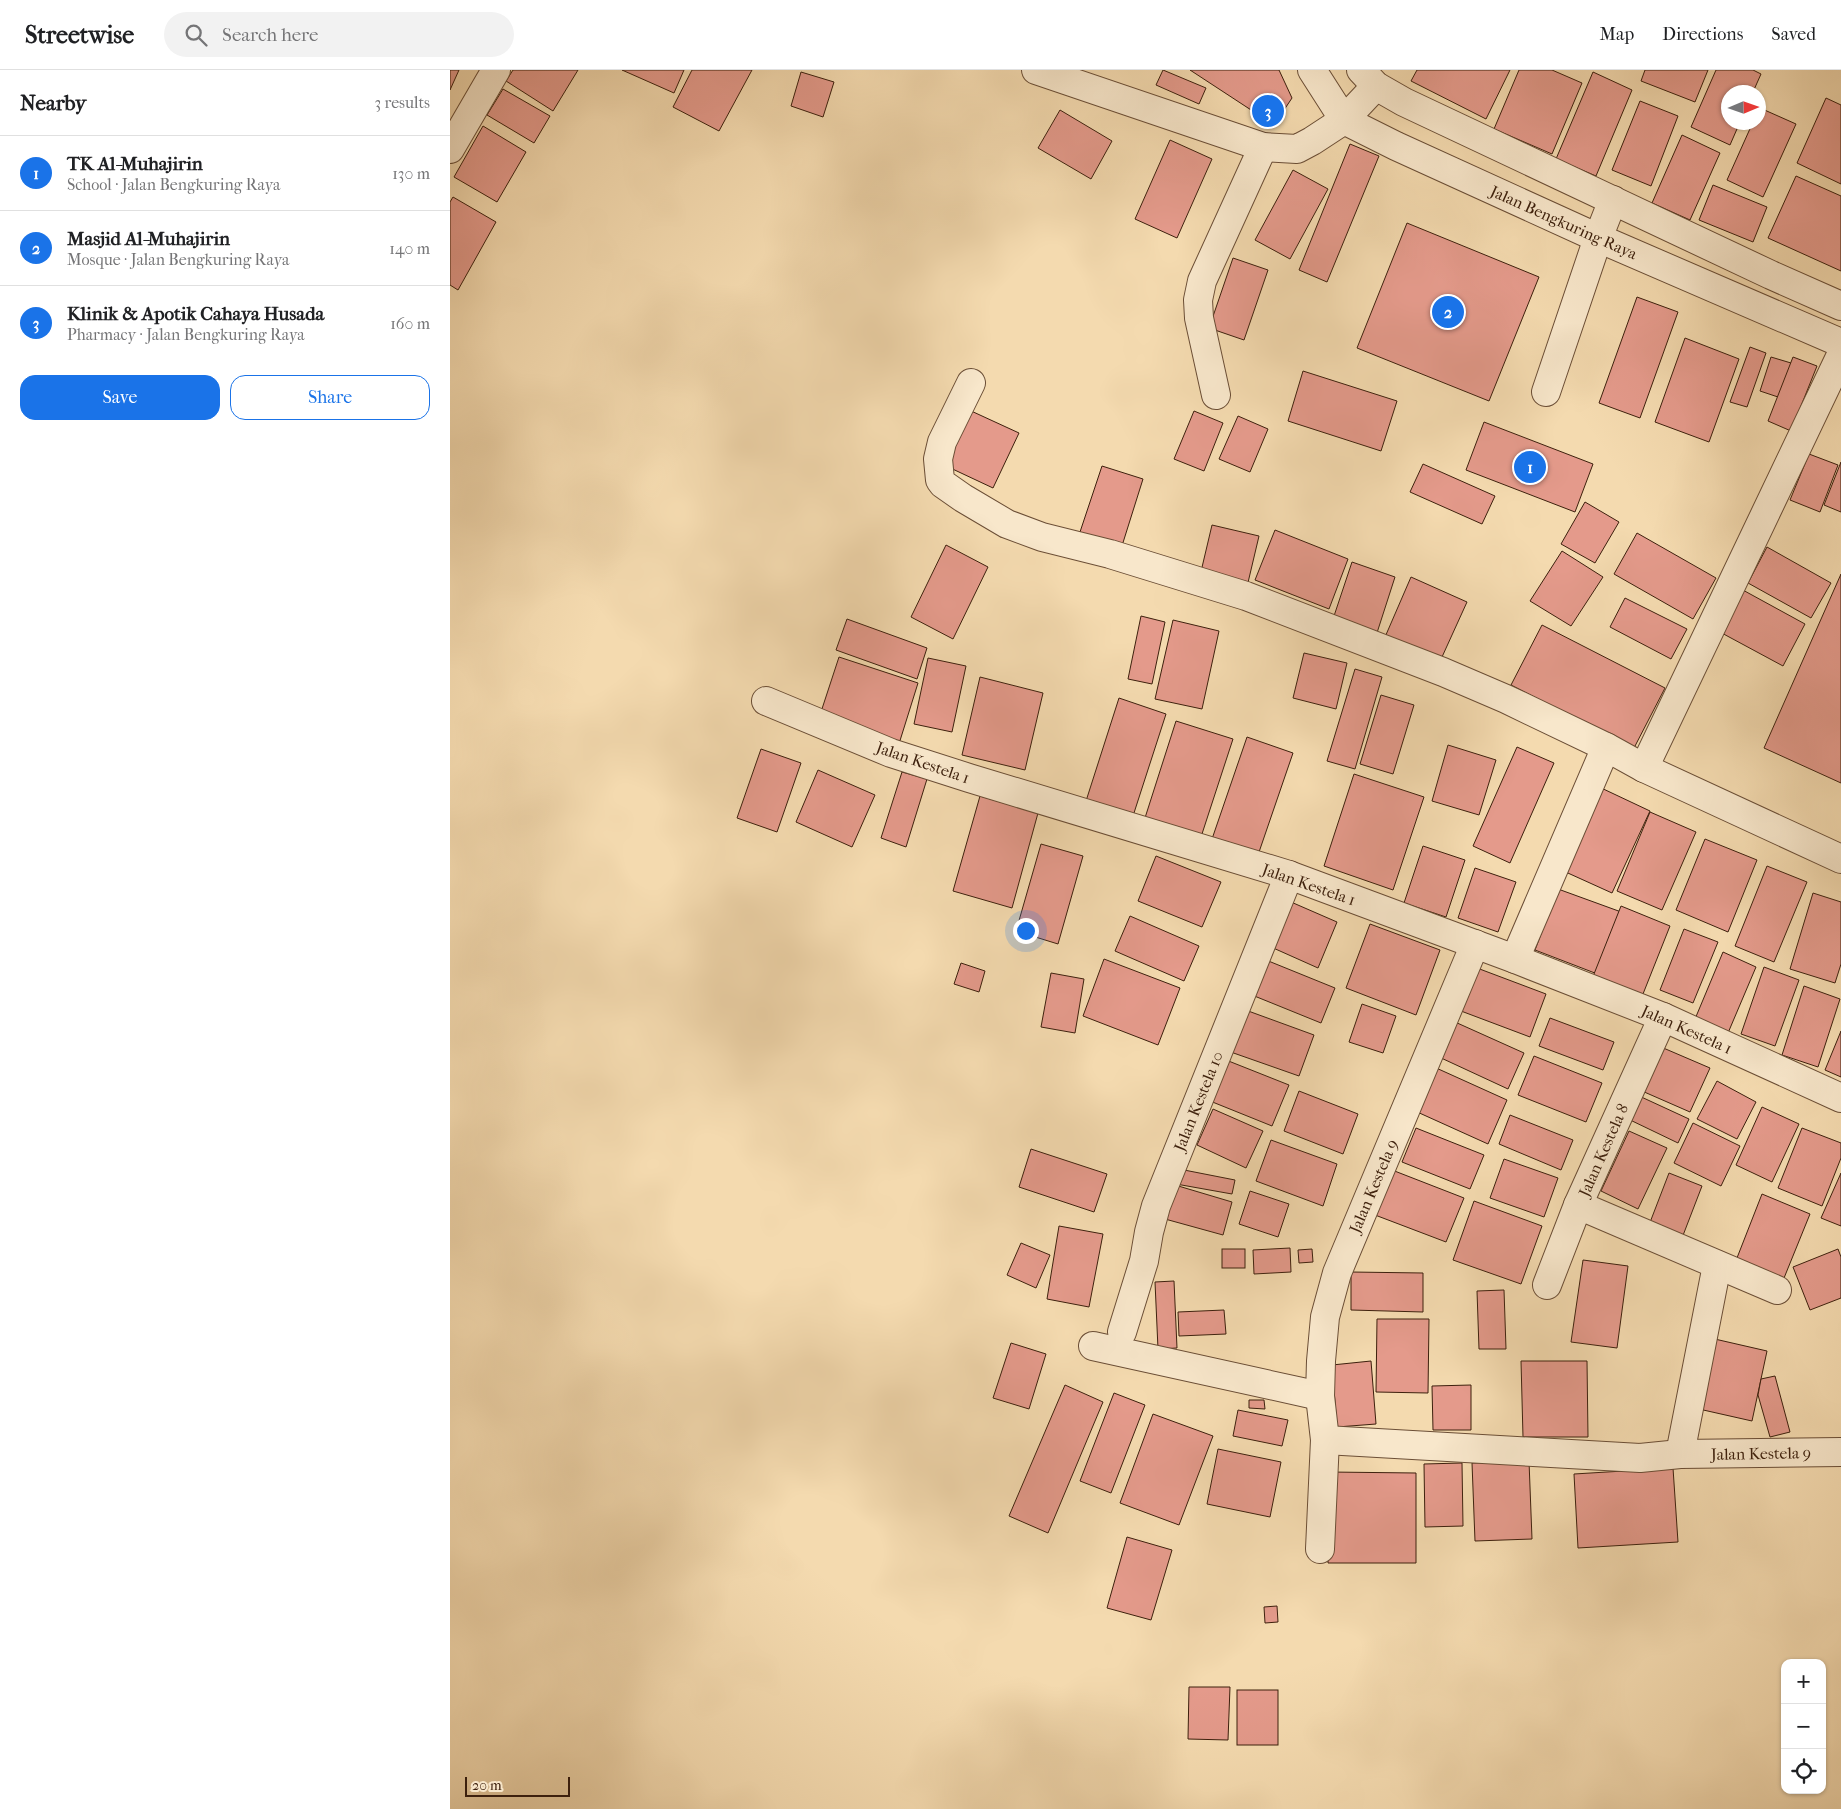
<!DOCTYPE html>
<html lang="en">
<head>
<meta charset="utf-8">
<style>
  body { margin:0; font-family:"IM FELL French Canon",serif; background:#f2f2f2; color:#202124 }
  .controls { position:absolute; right:15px; bottom:15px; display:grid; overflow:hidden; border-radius:10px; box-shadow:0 1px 4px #0004 }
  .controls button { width:45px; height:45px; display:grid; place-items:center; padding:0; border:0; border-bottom:1px solid #e0e0e0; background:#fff; color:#202124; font:25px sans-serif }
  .compass { position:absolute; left:1271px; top:15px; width:45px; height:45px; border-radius:50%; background:#fff; box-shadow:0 1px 4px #0004; rotate:88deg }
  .scale { position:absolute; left:15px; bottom:12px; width:105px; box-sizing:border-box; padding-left:5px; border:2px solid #3d200d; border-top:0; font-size:14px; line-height:18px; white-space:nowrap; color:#3d200d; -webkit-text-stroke:4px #f8e7cb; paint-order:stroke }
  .you { position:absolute; left:575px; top:860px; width:18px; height:18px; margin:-12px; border:4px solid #fff; border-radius:50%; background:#1a73e8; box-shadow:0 0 0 8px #1a73e833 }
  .badge { display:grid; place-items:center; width:32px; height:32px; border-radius:50%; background:#1a73e8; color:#fff; font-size:16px; font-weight:700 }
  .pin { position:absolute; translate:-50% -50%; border:2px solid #fff; box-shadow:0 1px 5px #0006 }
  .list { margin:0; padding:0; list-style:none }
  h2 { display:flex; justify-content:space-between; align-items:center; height:65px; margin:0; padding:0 20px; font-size:21px }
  h2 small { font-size:16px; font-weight:400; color:#757577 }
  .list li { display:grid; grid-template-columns:32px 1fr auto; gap:15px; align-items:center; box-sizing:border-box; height:75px; padding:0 20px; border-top:1px solid #e0e0e0 }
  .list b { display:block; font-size:19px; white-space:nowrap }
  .list p { margin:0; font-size:16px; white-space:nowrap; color:#757577 }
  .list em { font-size:16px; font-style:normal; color:#757577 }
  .actions { display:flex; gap:10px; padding:15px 20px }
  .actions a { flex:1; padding:11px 0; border:1px solid #1a73e8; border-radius:15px; text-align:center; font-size:18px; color:#1a73e8 }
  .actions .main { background:#1a73e8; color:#fff }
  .icon { flex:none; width:28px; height:28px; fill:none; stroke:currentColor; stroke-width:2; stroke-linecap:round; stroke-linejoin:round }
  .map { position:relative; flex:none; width:1391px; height:1739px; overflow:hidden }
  header { display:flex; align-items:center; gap:30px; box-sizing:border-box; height:70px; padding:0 25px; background:#fff; border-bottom:1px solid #e0e0e0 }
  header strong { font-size:24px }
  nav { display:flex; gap:28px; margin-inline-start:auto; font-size:18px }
  .search { width:350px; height:45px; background:#f2f2f2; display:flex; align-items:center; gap:12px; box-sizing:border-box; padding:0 18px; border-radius:28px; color:#757577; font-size:19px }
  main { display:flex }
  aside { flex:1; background:#fff }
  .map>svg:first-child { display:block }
  .building { fill:#e49a8b; stroke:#3d200d }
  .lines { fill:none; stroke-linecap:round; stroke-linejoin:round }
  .minor-casing { stroke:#6b4e36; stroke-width:30 }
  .minor { stroke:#f8e7cb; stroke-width:28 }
  .labels { text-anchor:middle; stroke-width:4; stroke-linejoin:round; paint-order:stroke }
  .street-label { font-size:16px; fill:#3d200d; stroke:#f8e7cb }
</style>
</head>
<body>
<header>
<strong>Streetwise</strong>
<div class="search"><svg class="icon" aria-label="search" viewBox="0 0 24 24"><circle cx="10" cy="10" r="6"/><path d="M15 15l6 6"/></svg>Search here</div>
<nav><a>Map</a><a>Directions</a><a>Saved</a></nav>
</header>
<main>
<aside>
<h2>Nearby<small>3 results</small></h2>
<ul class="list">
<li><span class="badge">1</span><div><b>TK Al-Muhajirin</b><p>School · Jalan Bengkuring Raya</p></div><em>130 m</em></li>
<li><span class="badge">2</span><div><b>Masjid Al-Muhajirin</b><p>Mosque · Jalan Bengkuring Raya</p></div><em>140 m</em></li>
<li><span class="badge">3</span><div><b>Klinik &amp; Apotik Cahaya Husada</b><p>Pharmacy · Jalan Bengkuring Raya</p></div><em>160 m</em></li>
</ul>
<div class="actions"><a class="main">Save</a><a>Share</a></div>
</aside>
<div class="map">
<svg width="1391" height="1739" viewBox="0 0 1391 1739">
  <rect width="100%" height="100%" fill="#f4daaf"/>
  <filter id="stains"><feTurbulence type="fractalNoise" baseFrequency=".004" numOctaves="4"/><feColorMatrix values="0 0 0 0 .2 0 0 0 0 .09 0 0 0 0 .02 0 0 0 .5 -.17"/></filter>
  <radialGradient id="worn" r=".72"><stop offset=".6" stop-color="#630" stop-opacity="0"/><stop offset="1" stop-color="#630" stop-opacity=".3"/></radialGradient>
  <!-- building -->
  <g class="building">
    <path d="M 0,0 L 9,0 L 0,20 Z"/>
    <path d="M 63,0 L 128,0 L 103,41 L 56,11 Z"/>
    <path d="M 172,0 L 234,0 L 224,23 Z"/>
    <path d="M 242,0 L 302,0 L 269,61 L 223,37 Z"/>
    <path d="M 713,0 L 756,18 L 749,34 L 706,15 Z"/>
    <path d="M 740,0 L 829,0 L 842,28 L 824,55 Z"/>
    <path d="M 967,0 L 1060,0 L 1036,49 L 961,11 Z"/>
    <path d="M 1069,0 L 1102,0 L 1132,13 L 1102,84 L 1044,59 Z"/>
    <path d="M 1195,0 L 1258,0 L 1245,32 L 1191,11 Z"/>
    <path d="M 1266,0 L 1303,0 L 1311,4 L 1303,22 L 1278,22 L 1278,52 L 1290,52 L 1280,75 L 1241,57 Z"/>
    <path d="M 351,2 L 384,12 L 373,47 L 341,36 Z"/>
    <path d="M 1143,2 L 1182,20 L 1146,106 L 1106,89 Z"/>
    <path d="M 53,19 L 100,46 L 84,73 L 37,45 Z"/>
    <path d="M 1376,28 L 1391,35 L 1391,114 L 1347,93 Z"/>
    <path d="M 1190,31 L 1228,46 L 1201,116 L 1162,100 Z"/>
    <path d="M 1310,38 L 1346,54 L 1313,127 L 1277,110 L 1303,52 L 1308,52 Z"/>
    <path d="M 610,40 L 662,71 L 641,109 L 588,78 Z"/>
    <path d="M 33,56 L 76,82 L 47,132 L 4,107 Z"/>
    <path d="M 1232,65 L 1270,83 L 1240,150 L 1202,133 Z"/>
    <path d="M 720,70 L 762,89 L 727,168 L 685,149 Z"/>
    <path d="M 900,74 L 929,86 L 877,212 L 849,200 Z"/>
    <path d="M 843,100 L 878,119 L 840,189 L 805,170 Z"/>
    <path d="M 1346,106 L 1391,126 L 1391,201 L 1318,168 Z"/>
    <path d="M 1263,115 L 1317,137 L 1303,172 L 1249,150 Z"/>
    <path d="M 3,127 L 46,152 L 8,220 L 0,215 L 0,132 Z"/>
    <path d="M 957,153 L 1089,207 L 1039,331 L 907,278 Z"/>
    <path d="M 783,188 L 818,200 L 794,270 L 759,258 Z"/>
    <path d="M 1187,227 L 1228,242 L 1190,348 L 1149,333 Z"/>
    <path d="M 1235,268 L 1289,289 L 1259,372 L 1205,352 Z"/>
    <path d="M 1300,277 L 1316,283 L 1297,337 L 1280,332 Z"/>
    <path d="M 1321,287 L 1351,296 L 1340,331 L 1310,321 Z"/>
    <path d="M 1343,287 L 1367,296 L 1341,361 L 1318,351 Z"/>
    <path d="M 853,301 L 947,331 L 931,381 L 838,351 Z"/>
    <path d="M 519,340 L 569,363 L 543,418 L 494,395 Z"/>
    <path d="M 744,341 L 773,353 L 754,401 L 724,389 Z"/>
    <path d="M 788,346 L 818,359 L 800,402 L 769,389 Z"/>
    <path d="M 1034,352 L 1143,394 L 1125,442 L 1016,400 Z"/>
    <path d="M 1359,384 L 1388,395 L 1370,442 L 1340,430 Z"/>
    <path d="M 1391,392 L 1391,442 L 1374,435 Z"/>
    <path d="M 973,394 L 1045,426 L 1032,454 L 960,422 Z"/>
    <path d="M 652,396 L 693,409 L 671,479 L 629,465 Z"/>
    <path d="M 1135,432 L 1169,452 L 1145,493 L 1111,474 Z"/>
    <path d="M 762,455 L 809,466 L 796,521 L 749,510 Z"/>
    <path d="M 825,460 L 898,489 L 879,539 L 805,510 Z"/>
    <path d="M 1187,463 L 1266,508 L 1243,549 L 1164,504 Z"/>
    <path d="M 496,475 L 538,497 L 503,569 L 461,547 Z"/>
    <path d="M 1317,477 L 1381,513 L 1361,548 L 1298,513 Z"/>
    <path d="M 1112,481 L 1153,507 L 1121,556 L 1080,531 Z"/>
    <path d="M 902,492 L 945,507 L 925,569 L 881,555 Z"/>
    <path d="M 1391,504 L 1391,713 L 1314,678 Z"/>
    <path d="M 961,507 L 1017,532 L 987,598 L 932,574 Z"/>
    <path d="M 1291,519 L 1355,554 L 1333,596 L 1268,561 Z"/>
    <path d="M 1175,528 L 1237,559 L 1221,589 L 1160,557 Z"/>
    <path d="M 691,546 L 715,552 L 702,614 L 678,609 Z"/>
    <path d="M 397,549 L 477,578 L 467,609 L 386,580 Z"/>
    <path d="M 723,550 L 769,561 L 752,639 L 705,629 Z"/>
    <path d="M 1092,555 L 1215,618 L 1184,678 L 1061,615 Z"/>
    <path d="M 854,583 L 897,593 L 886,639 L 843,628 Z"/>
    <path d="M 389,587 L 468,613 L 448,677 L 368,651 Z"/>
    <path d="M 478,588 L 516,596 L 502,662 L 464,654 Z"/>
    <path d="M 905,599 L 932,607 L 905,699 L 877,691 Z"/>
    <path d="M 530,607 L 593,623 L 575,700 L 512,685 Z"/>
    <path d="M 931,625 L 964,635 L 943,704 L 910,694 Z"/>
    <path d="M 669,628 L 716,644 L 683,746 L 636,731 Z"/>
    <path d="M 726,651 L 783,669 L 750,770 L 694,751 Z"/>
    <path d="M 797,667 L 843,683 L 808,785 L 762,769 Z"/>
    <path d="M 998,675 L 1046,690 L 1029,745 L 982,731 Z"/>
    <path d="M 1067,677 L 1104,693 L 1060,793 L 1023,776 Z"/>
    <path d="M 311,679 L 351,693 L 327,762 L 287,748 Z"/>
    <path d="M 368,700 L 425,725 L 402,777 L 346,752 Z"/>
    <path d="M 452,702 L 477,709 L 456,777 L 431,768 Z"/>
    <path d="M 904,704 L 974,727 L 943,820 L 874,796 Z"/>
    <path d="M 1147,716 L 1200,741 L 1162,823 L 1109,799 Z"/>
    <path d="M 530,726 L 588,743 L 562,838 L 503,821 Z"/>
    <path d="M 1200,742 L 1246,762 L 1212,840 L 1167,821 Z"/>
    <path d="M 1255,769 L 1307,790 L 1278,862 L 1226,840 Z"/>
    <path d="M 591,774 L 633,786 L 608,874 L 566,861 Z"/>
    <path d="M 973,776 L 1015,790 L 996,847 L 954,833 Z"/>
    <path d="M 706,786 L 771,812 L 752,857 L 688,831 Z"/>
    <path d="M 1317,796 L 1357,812 L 1324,892 L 1285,876 Z"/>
    <path d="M 1025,798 L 1066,812 L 1048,862 L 1008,848 Z"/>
    <path d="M 1108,819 L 1174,843 L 1150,905 L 1085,880 Z"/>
    <path d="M 1363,823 L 1391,832 L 1391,894 L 1385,913 L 1340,899 Z"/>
    <path d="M 841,832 L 887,852 L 868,898 L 821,877 Z"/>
    <path d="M 1171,836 L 1220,856 L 1191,929 L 1142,909 Z"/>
    <path d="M 680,846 L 749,876 L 734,911 L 665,881 Z"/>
    <path d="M 920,854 L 990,880 L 966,945 L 896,918 Z"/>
    <path d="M 1234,859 L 1268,872 L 1243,933 L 1210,920 Z"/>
    <path d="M 1273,882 L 1306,897 L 1278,963 L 1245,949 Z"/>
    <path d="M 811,888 L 885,918 L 871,953 L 797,923 Z"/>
    <path d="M 654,889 L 730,918 L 708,975 L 633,946 Z"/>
    <path d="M 511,893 L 535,901 L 529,922 L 504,914 Z"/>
    <path d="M 1314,897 L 1349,910 L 1325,976 L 1291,964 Z"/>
    <path d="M 1027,898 L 1096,924 L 1080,967 L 1011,941 Z"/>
    <path d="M 601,903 L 634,909 L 625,963 L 591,957 Z"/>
    <path d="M 1354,916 L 1390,929 L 1368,997 L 1332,985 Z"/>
    <path d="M 912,934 L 946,946 L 933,983 L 899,972 Z"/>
    <path d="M 790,938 L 864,965 L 849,1006 L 775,980 Z"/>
    <path d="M 1100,948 L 1164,972 L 1153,1000 L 1089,976 Z"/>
    <path d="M 1005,952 L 1074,983 L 1058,1019 L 989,987 Z"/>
    <path d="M 1391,961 L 1391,1007 L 1375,1000 Z"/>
    <path d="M 1211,977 L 1260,998 L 1240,1042 L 1192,1021 Z"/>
    <path d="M 1084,986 L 1152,1013 L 1136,1052 L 1068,1025 Z"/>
    <path d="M 776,990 L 839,1015 L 822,1056 L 760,1031 Z"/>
    <path d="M 984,997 L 1057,1030 L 1038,1074 L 965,1041 Z"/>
    <path d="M 1267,1011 L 1306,1032 L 1287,1069 L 1247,1049 Z"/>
    <path d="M 849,1021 L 908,1044 L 893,1084 L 834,1061 Z"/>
    <path d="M 1187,1025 L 1239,1049 L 1228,1073 L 1176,1048 Z"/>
    <path d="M 1312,1037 L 1349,1054 L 1322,1112 L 1286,1095 Z"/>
    <path d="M 763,1039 L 813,1061 L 796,1098 L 747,1075 Z"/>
    <path d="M 1060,1045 L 1123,1070 L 1111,1100 L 1049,1074 Z"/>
    <path d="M 1243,1053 L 1290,1076 L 1271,1116 L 1224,1093 Z"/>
    <path d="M 966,1058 L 1034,1085 L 1020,1119 L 952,1092 Z"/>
    <path d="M 1352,1058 L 1391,1073 L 1391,1088 L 1372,1136 L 1328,1118 Z"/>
    <path d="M 1179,1061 L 1217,1078 L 1188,1139 L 1151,1121 Z"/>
    <path d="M 821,1070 L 887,1094 L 873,1136 L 806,1111 Z"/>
    <path d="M 581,1079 L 657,1104 L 644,1142 L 569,1117 Z"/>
    <path d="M 1054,1089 L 1108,1108 L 1094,1147 L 1040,1128 Z"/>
    <path d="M 729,1099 L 785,1110 L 782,1124 L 726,1114 Z"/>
    <path d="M 942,1100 L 1014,1128 L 996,1172 L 925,1145 Z"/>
    <path d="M 1219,1103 L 1252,1116 L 1232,1168 L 1199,1155 Z"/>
    <path d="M 1391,1103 L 1391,1156 L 1371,1148 Z"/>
    <path d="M 725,1115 L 782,1132 L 773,1165 L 715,1149 Z"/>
    <path d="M 800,1121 L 839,1134 L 828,1167 L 789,1154 Z"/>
    <path d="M 1312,1124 L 1360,1144 L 1332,1213 L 1285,1193 Z"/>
    <path d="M 1024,1131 L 1092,1156 L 1071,1214 L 1003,1190 Z"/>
    <path d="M 609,1156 L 653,1164 L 639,1237 L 597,1229 Z"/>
    <path d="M 571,1173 L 600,1185 L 586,1218 L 557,1205 Z"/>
    <path d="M 840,1178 L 841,1202 L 804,1204 L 803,1180 Z"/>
    <rect x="772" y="1179" width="23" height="19"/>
    <path d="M 862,1179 L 863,1192 L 849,1193 L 848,1180 Z"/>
    <path d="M 1388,1179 L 1391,1187 L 1391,1228 L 1360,1240 L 1343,1197 Z"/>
    <path d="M 1133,1190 L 1178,1196 L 1167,1278 L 1121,1272 Z"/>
    <path d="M 901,1202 L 973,1203 L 973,1242 L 901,1240 Z"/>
    <path d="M 724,1211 L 727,1278 L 708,1279 L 705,1212 Z"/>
    <path d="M 1054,1220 L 1056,1279 L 1029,1279 L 1027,1221 Z"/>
    <path d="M 774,1240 L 776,1264 L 729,1266 L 728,1242 Z"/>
    <path d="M 927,1249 L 979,1249 L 978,1323 L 926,1322 Z"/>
    <path d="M 1256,1267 L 1317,1281 L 1302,1351 L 1240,1337 Z"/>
    <path d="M 561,1273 L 596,1284 L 579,1339 L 543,1328 Z"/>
    <path d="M 921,1291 L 926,1354 L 887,1357 L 882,1295 Z"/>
    <path d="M 1071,1291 L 1137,1291 L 1138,1367 L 1073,1367 Z"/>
    <path d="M 1325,1306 L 1340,1362 L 1320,1367 L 1308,1325 L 1311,1309 Z"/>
    <path d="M 615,1315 L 653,1332 L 598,1463 L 559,1446 Z"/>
    <path d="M 1021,1315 L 1021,1360 L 983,1360 L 982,1316 Z"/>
    <path d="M 664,1323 L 695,1335 L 661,1423 L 630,1411 Z"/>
    <path d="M 799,1330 L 814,1330 L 815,1339 L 799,1338 Z"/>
    <path d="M 788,1340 L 838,1350 L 832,1376 L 783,1366 Z"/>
    <path d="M 703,1344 L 763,1366 L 729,1455 L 670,1433 Z"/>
    <path d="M 768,1379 L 831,1392 L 820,1447 L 757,1434 Z"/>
    <path d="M 1079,1391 L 1082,1469 L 1025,1471 L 1022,1393 Z"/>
    <path d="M 1012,1393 L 1013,1456 L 975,1457 L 974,1394 Z"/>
    <path d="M 1223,1398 L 1228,1472 L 1128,1478 L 1124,1404 Z"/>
    <path d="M 879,1402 L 966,1403 L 966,1493 L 878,1493 Z"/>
    <path d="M 677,1467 L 722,1480 L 701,1550 L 657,1538 Z"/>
    <path d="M 827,1536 L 828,1552 L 815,1553 L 814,1537 Z"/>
    <path d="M 739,1617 L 780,1617 L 778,1670 L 738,1669 Z"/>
    <rect x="787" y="1620" width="41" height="55"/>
  </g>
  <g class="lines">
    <!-- minor casing -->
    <g class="minor-casing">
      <g id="minor">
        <path d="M 586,0 L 813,77 L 847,79 L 862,71 L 894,50 L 926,16"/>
        <path d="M 862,0 L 894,50 L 946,76 L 1148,168 L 1391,273"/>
        <path d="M 911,0 L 926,16 L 954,32 L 1321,205 L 1391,236"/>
        <path d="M 0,79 L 46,0"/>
        <path d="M 521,313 L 492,372 L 488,389 L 490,410 L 493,414 L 513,428 L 557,454 L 592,467 L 660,484 L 796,526 L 993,602 L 1056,629 L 1156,677 L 1194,698 L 1391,789"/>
        <path d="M 1096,322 L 1148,168 L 1163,130"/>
        <path d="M 766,325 L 749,248 L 748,230 L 752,211 L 813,77"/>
        <path d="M 316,631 L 441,683 L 519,708 L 839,805 L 1065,889 L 1213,947 L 1391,1028"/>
        <path d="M 1194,698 L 1391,285"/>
        <path d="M 1065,889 L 1156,677"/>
        <path d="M 1128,1135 L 1327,1220"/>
        <path d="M 1097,1215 L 1128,1135 L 1213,947"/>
        <path d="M 672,1262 L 694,1191 L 699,1162 L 706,1136 L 839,805"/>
        <path d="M 643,1276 L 870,1326"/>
        <path d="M 875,1370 L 1190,1388 L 1230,1384 L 1391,1382"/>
        <path d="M 1230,1384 L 1267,1195"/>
        <path d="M 870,1479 L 875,1370 L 870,1326 L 871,1291 L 875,1247 L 887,1203 L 1025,874"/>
      </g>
    </g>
    <!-- minor -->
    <use href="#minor" class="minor"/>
  </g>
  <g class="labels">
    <!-- street labels -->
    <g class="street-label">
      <text transform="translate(1114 152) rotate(24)" y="6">Jalan Bengkuring Raya</text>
      <text transform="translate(473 692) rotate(19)" y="6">Jalan Kestela 1</text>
      <text transform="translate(859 814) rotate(19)" y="6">Jalan Kestela 1</text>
      <text transform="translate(1237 959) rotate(24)" y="6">Jalan Kestela 1</text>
      <text transform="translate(748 1031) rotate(-68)" y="6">Jalan Kestela 10</text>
      <text transform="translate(1153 1080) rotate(-66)" y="6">Jalan Kestela 8</text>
      <text transform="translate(923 1116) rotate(-67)" y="6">Jalan Kestela 9</text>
      <text transform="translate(1311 1383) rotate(-1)" y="6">Jalan Kestela 9</text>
    </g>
  </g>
  <rect width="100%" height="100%" filter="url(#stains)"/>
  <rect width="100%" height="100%" fill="url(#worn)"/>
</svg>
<div class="controls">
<button>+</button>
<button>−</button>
<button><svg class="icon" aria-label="locate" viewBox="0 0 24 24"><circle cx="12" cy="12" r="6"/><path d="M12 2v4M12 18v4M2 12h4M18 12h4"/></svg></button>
</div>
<svg class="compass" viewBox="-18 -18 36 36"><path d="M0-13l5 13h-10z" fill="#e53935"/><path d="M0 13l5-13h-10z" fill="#757577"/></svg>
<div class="scale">20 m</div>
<div class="you"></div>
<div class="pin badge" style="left:1080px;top:397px">1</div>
<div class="pin badge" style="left:998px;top:242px">2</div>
<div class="pin badge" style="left:818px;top:41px">3</div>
</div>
</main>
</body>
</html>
